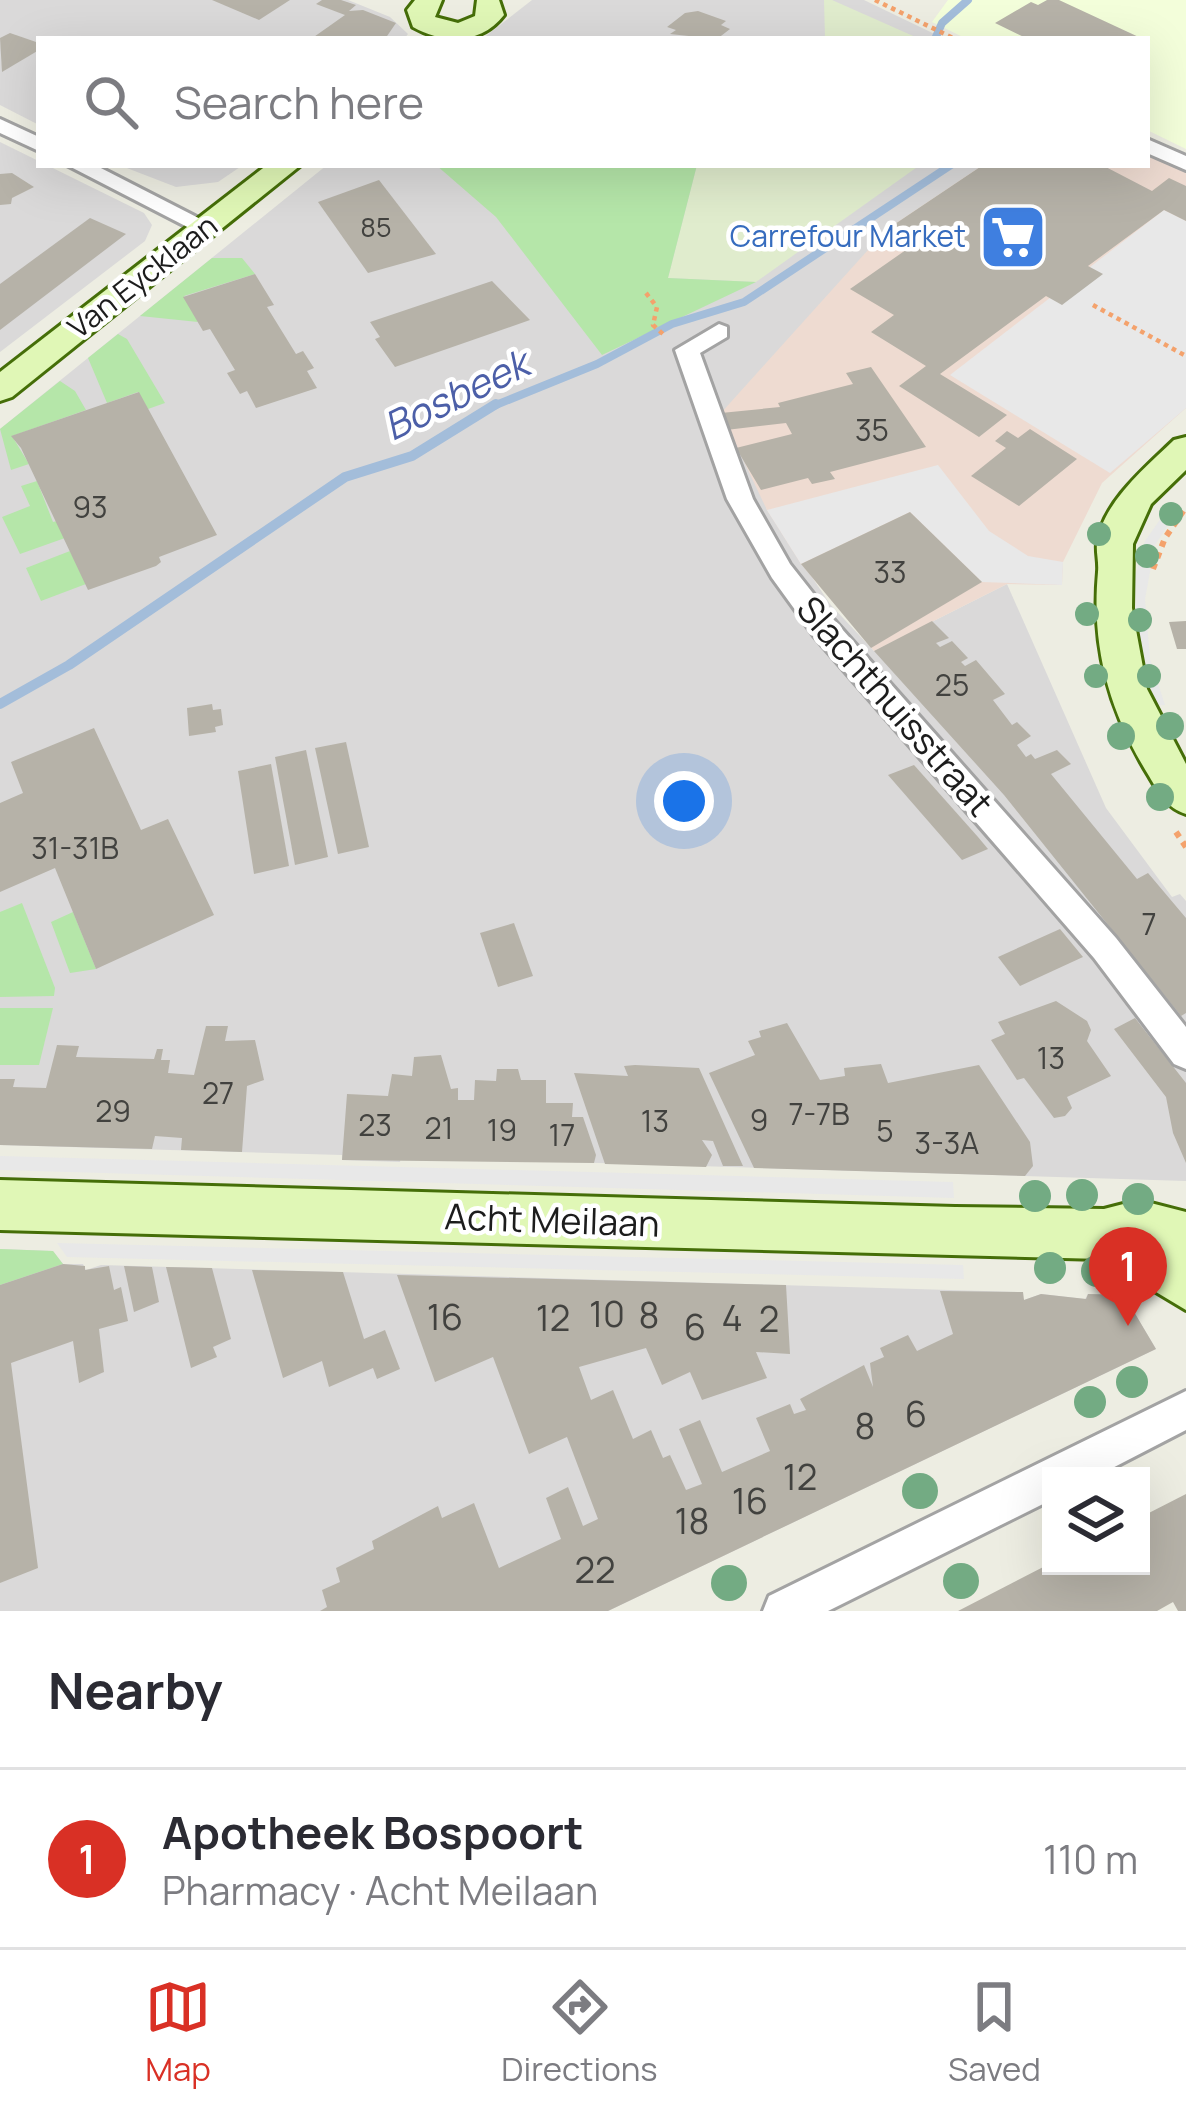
<!DOCTYPE html>
<html lang="en">
<head>
<meta charset="utf-8">
<style>
  body { margin:0; font-family:Manrope,sans-serif; background:#f7f7f7; color:#2b2b33 }
  .controls { position:absolute; right:36px; bottom:36px; display:grid; overflow:hidden; border-radius:0px; box-shadow:0 12px 48px #0002 }
  .controls button { width:108px; height:108px; display:grid; place-items:center; padding:0; border:0; border-bottom:3px solid #e1e1e2; background:#fff; color:#2b2b33; font:60px sans-serif }
  .you { position:absolute; left:684px; top:801px; width:42px; height:42px; margin:-30px; border:9px solid #fff; border-radius:50%; background:#1a73e8; box-shadow:0 0 0 18px #1a73e833 }
  .badge { display:grid; place-items:center; width:78px; height:78px; border-radius:50%; background:#d93025; color:#fff; font-size:39px; font-weight:700 }
  .pin { position:absolute; translate:-50% -99px; filter:drop-shadow(0 3px 6px #0008) }
  .pin::after { content:''; position:absolute; top:63px; width:42px; height:36px; background:inherit; clip-path:polygon(0 0,100% 0,50% 100%) }
  .list { margin:0; padding:0; list-style:none }
  h2 { display:flex; justify-content:space-between; align-items:center; height:156px; margin:0; padding:0 48px; font-size:51px }
  h2 small { font-size:39px; font-weight:400; color:#7c7c81 }
  .list li { display:grid; grid-template-columns:78px 1fr auto; gap:36px; align-items:center; box-sizing:border-box; height:180px; padding:0 48px; border-top:3px solid #e1e1e2 }
  .list b { display:block; font-size:45px; white-space:nowrap }
  .list p { margin:0; font-size:39px; white-space:nowrap; color:#7c7c81 }
  .list em { font-size:39px; font-style:normal; color:#7c7c81 }
  .icon { flex:none; width:66px; height:66px; fill:none; stroke:currentColor; stroke-width:2; stroke-linecap:round; stroke-linejoin:round }
  .map { position:relative; flex:none; width:1186px; height:1611px; overflow:hidden }
  .search { position:absolute; background:#fff; box-shadow:0 12px 48px #0002; left:36px; right:36px; top:36px; height:132px; display:flex; align-items:center; gap:30px; box-sizing:border-box; padding:0 42px; border-radius:0px; color:#7c7c81; font-size:45px }
  .sheet { height:336px; background:#fff }
  nav { display:flex; justify-content:space-around; align-items:center; box-sizing:border-box; height:168px; border-top:3px solid #e1e1e2; background:#fff; font-size:33px; color:#7c7c81 }
  nav a { display:grid; justify-items:center; gap:6px }
  nav .on { color:#d93025 }
  .map>svg:first-child { display:block }
  .residential { fill:#dad9d9 }
  .commercial { fill:#eedbd1 }
  .education { fill:#f3feda }
  .farmland { fill:#e0eccd }
  .grass { fill:#b5e6a9 }
  .parking { fill:#e8e8e8 }
  .lines { fill:none; stroke-linecap:round; stroke-linejoin:round }
  .stream-far1 { stroke:#a3bdda; stroke-width:8 }
  .stream { stroke:#a3bdda; stroke-width:10 }
  .building { fill:#b6b2a8 }
  .street-casing { stroke:#a3a3a3; stroke-width:6 }
  .secondary-casing { stroke:#456e08; stroke-width:6 }
  .path-far1 { stroke:#f4a26c; stroke-width:4.5; stroke-dasharray:4.5 4.5; stroke-linecap:butt }
  .path { stroke:#f4a26c; stroke-width:6; stroke-dasharray:6 6; stroke-linecap:butt }
  .street { fill:#fff; fill-rule:evenodd }
  .secondary { fill:#e0f7b6; fill-rule:evenodd }
  .tree { fill:#73ab83 }
  .labels { text-anchor:middle; stroke-width:9; stroke-linejoin:round; paint-order:stroke }
  .far-number-label { font-size:27px; fill:#42423f }
  .far-shop-label { font-size:30px; fill:#366cbe; stroke:#fff; text-anchor:end }
  .far-street-label { font-size:30px; fill:#1c1c1c; stroke:#fff }
  .number-label { font-size:30px; fill:#42423f }
  .street-label { font-size:36px; fill:#1c1c1c; stroke:#fff }
  .near-number-label { font-size:36px; fill:#42423f }
  .water-label { font-size:39px; font-style:italic; fill:#4c5fa8; stroke:#fff }
</style>
</head>
<body>
<div class="map">
<svg width="1186" height="1611" viewBox="0 0 1186 1611">
  <rect width="100%" height="100%" fill="#edede2"/>
  <!-- residential -->
  <g class="residential">
    <path d="M 0,0 L 348,0 L 390,17 L 408,34 L 404,39 L 39,39 L 39,125 L 0,105 Z"/>
    <path d="M 532,0 L 864,0 L 945,39 L 482,39 Z"/>
    <path d="M 0,142 L 144,213 L 152,225 L 145,241 L 0,352 Z"/>
    <path d="M 119,165 L 243,165 L 218,182 L 176,187 Z"/>
    <path d="M 327,165 L 983,165 L 886,230 L 761,490 L 767,510 L 830,604 L 874,651 L 1007,584 L 1106,808 L 1172,897 L 1180,894 L 1186,901 L 1186,1181 L 401,1157 L 400,1162 L 342,1160 L 342,1155 L 0,1145 L 0,429 Z"/>
    <path d="M 0,1249 L 53,1251 L 63,1264 L 83,1264 L 86,1270 L 101,1265 L 1018,1292 L 1024,1300 L 1041,1294 L 1085,1299 L 1088,1294 L 1124,1295 L 1156,1349 L 608,1611 L 0,1611 Z"/>
  </g>
  <!-- commercial -->
  <path class="commercial" d="M 1147,150 L 1186,169 L 1186,408 L 1102,483 L 1063,562 L 1062,585 L 1007,584 L 874,651 L 801,564 L 767,510 L 721,413 L 886,230 L 983,165 L 1147,165 Z"/>
  <!-- education -->
  <path class="education" d="M 948,0 L 1186,0 L 1186,149 L 1147,130 L 1147,39 L 967,39 L 932,22 Z"/>
  <!-- farmland -->
  <g class="farmland">
    <path d="M 824,0 L 832,0 L 920,39 L 825,39 Z"/>
    <path d="M 697,165 L 920,165 L 756,282 L 668,278 Z"/>
  </g>
  <!-- grass -->
  <g class="grass">
    <path d="M 436,165 L 697,165 L 668,278 L 756,282 L 602,355 L 496,217 Z"/>
    <path d="M 212,258 L 242,258 L 255,274 L 184,296 L 198,322 L 140,316 Z"/>
    <path d="M 118,334 L 127,339 L 165,403 L 148,409 L 138,392 L 107,403 L 88,358 Z"/>
    <path d="M 60,381 L 75,391 L 86,410 L 12,436 L 29,464 L 11,470 L 0,429 Z"/>
    <path d="M 37,481 L 53,522 L 57,521 L 65,538 L 20,554 L 2,517 L 30,506 L 21,486 Z"/>
    <path d="M 70,551 L 86,584 L 41,601 L 26,568 Z"/>
    <path d="M 22,903 L 55,988 L 54,996 L 0,997 L 0,912 Z"/>
    <path d="M 73,912 L 96,969 L 70,973 L 51,922 Z"/>
    <path d="M 0,1008 L 53,1008 L 39,1065 L 0,1065 Z"/>
    <path d="M 0,1249 L 53,1251 L 63,1264 L 0,1285 Z"/>
  </g>
  <!-- parking -->
  <g class="parking">
    <path d="M 1164,210 L 1186,221 L 1186,408 L 1110,473 L 950,375 Z"/>
    <path d="M 938,465 L 989,531 L 1028,556 L 1063,562 L 1062,585 L 982,582 L 910,512 L 801,564 L 767,510 Z"/>
    <path d="M 1164,514 L 1172,519 L 1155,545 L 1145,599 L 1150,659 L 1165,705 L 1154,706 L 1136,635 L 1135,576 L 1145,541 Z"/>
    <path d="M 0,1156 L 953,1182 L 954,1198 L 0,1170 Z"/>
    <path d="M 57,1243 L 963,1265 L 964,1279 L 67,1257 Z"/>
  </g>
  <g class="lines">
    <!-- stream-far1 -->
    <g class="stream-far1">
      <path d="M 935,39 L 942,23 L 968,0"/>
      <path d="M 491,407 L 597,364 L 672,324 L 744,302 L 951,165"/>
    </g>
    <!-- stream -->
    <path class="stream" d="M 0,704 L 69,665 L 345,477 L 412,456 L 496,404"/>
  </g>
  <!-- building -->
  <g class="building">
    <path d="M 212,0 L 290,0 L 259,20 Z"/>
    <path d="M 322,0 L 341,0 L 356,5 L 349,11 L 363,10 L 396,23 L 385,39 L 311,39 L 345,15 L 316,4 Z"/>
    <path d="M 1047,0 L 1059,0 L 1143,39 L 1028,39 L 995,23 L 1031,2 L 1038,5 Z"/>
    <path d="M 698,11 L 726,21 L 721,25 L 730,29 L 717,39 L 670,34 L 676,30 L 667,27 L 685,13 Z"/>
    <path d="M 10,33 L 39,43 L 39,50 L 2,72 L 0,38 Z"/>
    <path d="M 983,165 L 1102,165 L 1152,191 L 1169,178 L 1186,186 L 1186,221 L 1164,210 L 1088,266 L 1103,274 L 1062,305 L 1046,296 L 940,374 L 1007,415 L 979,437 L 899,386 L 926,366 L 871,332 L 894,315 L 850,289 L 913,245 L 886,230 Z"/>
    <path d="M 12,173 L 34,187 L 12,198 L 11,204 L 0,205 L 0,174 Z"/>
    <path d="M 379,180 L 436,254 L 368,273 L 318,202 Z"/>
    <path d="M 90,218 L 126,234 L 0,330 L 0,284 Z"/>
    <path d="M 255,274 L 274,305 L 267,307 L 296,354 L 303,351 L 314,368 L 307,371 L 317,388 L 256,408 L 247,391 L 240,394 L 227,373 L 235,370 L 210,329 L 203,331 L 183,297 Z"/>
    <path d="M 492,281 L 530,320 L 395,367 L 375,339 L 380,337 L 370,322 Z"/>
    <path d="M 871,367 L 926,447 L 830,472 L 835,479 L 812,484 L 808,478 L 761,490 L 736,448 L 792,434 L 786,423 L 726,430 L 721,413 L 780,407 L 778,403 L 853,384 L 846,373 Z"/>
    <path d="M 139,392 L 217,535 L 159,557 L 161,562 L 156,566 L 88,590 L 21,448 L 11,436 Z"/>
    <path d="M 1030,429 L 1077,459 L 1019,506 L 971,476 L 1006,448 L 995,441 L 1007,431 L 1018,438 Z"/>
    <path d="M 910,512 L 982,582 L 871,648 L 801,564 Z"/>
    <path d="M 932,621 L 949,638 L 936,643 L 940,647 L 952,641 L 968,658 L 961,662 L 965,666 L 976,660 L 1005,694 L 993,700 L 1012,725 L 1017,722 L 1031,736 L 1017,745 L 1026,757 L 1031,754 L 1035,759 L 1057,750 L 1071,764 L 1051,774 L 1137,879 L 1148,873 L 1186,918 L 1186,1013 L 1181,1016 L 1004,795 L 874,651 Z"/>
    <path d="M 1186,621 L 1186,649 L 1177,649 L 1169,622 Z"/>
    <path d="M 212,704 L 213,710 L 221,709 L 223,725 L 215,727 L 216,732 L 189,736 L 187,708 Z"/>
    <path d="M 94,728 L 141,830 L 168,819 L 214,915 L 96,969 L 55,868 L 0,892 L 0,803 L 23,793 L 11,762 Z"/>
    <path d="M 346,742 L 369,847 L 338,854 L 315,748 Z"/>
    <path d="M 306,750 L 328,857 L 295,865 L 275,757 Z"/>
    <path d="M 271,764 L 289,866 L 254,874 L 238,771 Z"/>
    <path d="M 914,765 L 978,837 L 988,849 L 962,860 L 888,775 Z"/>
    <path d="M 514,923 L 533,976 L 498,987 L 480,933 Z"/>
    <path d="M 1060,929 L 1083,957 L 1020,986 L 998,957 Z"/>
    <path d="M 1056,1001 L 1087,1021 L 1091,1030 L 1087,1041 L 1111,1076 L 1067,1097 L 1072,1108 L 1065,1116 L 1054,1118 L 1024,1078 L 1017,1080 L 991,1040 L 1005,1034 L 998,1022 Z"/>
    <path d="M 1135,1018 L 1186,1083 L 1186,1163 L 1173,1133 L 1166,1097 L 1114,1029 Z"/>
    <path d="M 787,1023 L 820,1080 L 845,1076 L 844,1068 L 881,1064 L 888,1083 L 979,1065 L 1030,1142 L 1033,1166 L 1025,1176 L 754,1168 L 709,1073 L 755,1055 L 748,1041 L 761,1037 L 759,1031 Z"/>
    <path d="M 206,1026 L 228,1026 L 225,1041 L 255,1040 L 264,1080 L 247,1086 L 242,1152 L 181,1150 L 182,1138 L 155,1136 L 152,1149 L 0,1145 L 0,1079 L 15,1079 L 13,1087 L 46,1088 L 57,1045 L 79,1046 L 76,1057 L 154,1059 L 157,1049 L 163,1049 L 161,1060 L 170,1060 L 168,1073 L 194,1075 Z"/>
    <path d="M 441,1055 L 451,1089 L 458,1088 L 458,1100 L 474,1100 L 475,1080 L 496,1081 L 497,1069 L 518,1069 L 521,1080 L 546,1080 L 546,1103 L 573,1103 L 572,1117 L 583,1117 L 596,1155 L 594,1163 L 342,1160 L 347,1094 L 388,1096 L 392,1074 L 412,1076 L 414,1057 Z"/>
    <path d="M 635,1065 L 699,1068 L 743,1166 L 723,1166 L 713,1141 L 702,1140 L 712,1155 L 706,1167 L 605,1164 L 574,1073 L 628,1076 L 624,1066 Z"/>
    <path d="M 63,1264 L 85,1266 L 85,1270 L 109,1266 L 114,1290 L 121,1287 L 128,1321 L 99,1329 L 104,1372 L 79,1383 L 73,1341 L 11,1363 L 38,1568 L 0,1583 L 0,1285 Z"/>
    <path d="M 124,1266 L 152,1267 L 159,1302 L 134,1312 Z"/>
    <path d="M 166,1267 L 212,1268 L 231,1339 L 213,1347 L 217,1357 L 191,1368 Z"/>
    <path d="M 252,1270 L 343,1272 L 364,1339 L 385,1330 L 400,1369 L 377,1379 L 373,1368 L 329,1387 L 322,1361 L 283,1378 Z"/>
    <path d="M 397,1275 L 786,1285 L 790,1354 L 756,1352 L 767,1378 L 702,1400 L 690,1372 L 662,1385 L 646,1348 L 579,1367 L 591,1400 L 613,1390 L 633,1439 L 651,1430 L 663,1458 L 670,1455 L 686,1490 L 702,1484 L 679,1429 L 700,1420 L 722,1472 L 770,1451 L 756,1418 L 790,1404 L 794,1414 L 806,1410 L 800,1399 L 864,1365 L 873,1387 L 870,1363 L 884,1357 L 880,1348 L 908,1335 L 917,1351 L 953,1334 L 940,1291 L 1023,1292 L 1024,1300 L 1041,1294 L 1086,1299 L 1088,1294 L 1124,1295 L 1156,1349 L 608,1611 L 320,1611 L 327,1607 L 322,1590 L 340,1582 L 336,1568 L 374,1549 L 372,1541 L 438,1506 L 442,1518 L 474,1503 L 499,1568 L 561,1539 L 546,1498 L 568,1487 L 583,1526 L 598,1519 L 567,1437 L 529,1454 L 493,1357 L 435,1382 Z"/>
    <path d="M 1186,1494 L 1186,1611 L 1178,1611 L 1173,1602 L 1157,1611 L 958,1611 L 1051,1563 L 1141,1566 L 1141,1517 Z"/>
  </g>
  <g class="lines">
    <!-- street casing -->
    <g class="street-casing">
      <g id="street">
        <path d="M 0,119 L 39,137 L 39,151 L 0,133 Z"/>
        <path d="M 1147,139 L 1186,156 L 1186,170 L 1147,153 Z"/>
        <path d="M 67,165 L 95,165 L 216,227 L 213,232 L 197,232 Z"/>
        <path d="M 719,324 L 727,327 L 727,337 L 700,353 L 753,499 L 790,564 L 834,620 L 1116,938 L 1186,1027 L 1186,1069 L 1174,1064 L 1094,958 L 814,636 L 772,578 L 727,499 L 675,350 Z"/>
        <path d="M 1186,1391 L 1186,1430 L 1097,1476 L 1051,1476 L 1051,1500 L 828,1611 L 763,1611 L 769,1596 Z"/>
      </g>
    </g>
    <!-- secondary casing -->
    <g class="secondary-casing">
      <g id="secondary">
        <path d="M 415,0 L 442,0 L 435,17 L 458,23 L 475,16 L 477,0 L 499,0 L 504,15 C 481,45 443,44 413,27 L 407,10 Z"/>
        <path d="M 267,165 L 301,165 L 12,397 L 0,401 L 0,372 Z"/>
        <path d="M 1186,437 L 1186,470 L 1151,504 L 1133,544 L 1132,608 L 1147,689 L 1186,764 L 1186,814 C 1167,808 1159,793 1149,776 C 1109,711 1091,647 1098,572 C 1099,562 1096,552 1097,544 C 1102,503 1146,467 1174,440 Z"/>
        <path d="M 0,1180 L 955,1207 L 1104,1209 L 1139,1200 L 1186,1212 L 1186,1310 L 1101,1259 L 0,1230 Z"/>
      </g>
    </g>
    <!-- path-far1 -->
    <g class="path-far1">
      <path d="M 875,0 L 955,39"/>
      <path d="M 646,293 L 657,307 L 653,325 L 664,335"/>
      <path d="M 1093,305 L 1186,356"/>
    </g>
    <!-- path -->
    <g class="path">
      <path d="M 1153,569 L 1165,538 L 1186,507"/>
      <path d="M 1176,832 L 1186,847"/>
    </g>
    <!-- street -->
    <use href="#street" class="street"/>
    <!-- secondary -->
    <use href="#secondary" class="secondary"/>
  </g>
  <!-- trees -->
  <g class="tree">
    <circle cx="1171" cy="514" r="12"/>
    <circle cx="1099" cy="534" r="12"/>
    <circle cx="1147" cy="556" r="12"/>
    <circle cx="1087" cy="614" r="12"/>
    <circle cx="1140" cy="620" r="12"/>
    <circle cx="1096" cy="676" r="12"/>
    <circle cx="1149" cy="676" r="12"/>
    <circle cx="1170" cy="726" r="14"/>
    <circle cx="1121" cy="736" r="14"/>
    <circle cx="1160" cy="797" r="14"/>
    <circle cx="1082" cy="1195" r="16"/>
    <circle cx="1035" cy="1196" r="16"/>
    <circle cx="1138" cy="1199" r="16"/>
    <circle cx="1050" cy="1268" r="16"/>
    <circle cx="1097" cy="1271" r="16"/>
    <circle cx="1132" cy="1382" r="16"/>
    <circle cx="1090" cy="1402" r="16"/>
    <circle cx="920" cy="1491" r="18"/>
    <circle cx="961" cy="1581" r="18"/>
    <circle cx="729" cy="1583" r="18"/>
  </g>
  <!-- icons -->
  <defs>
    <g id="supermarket-square" transform="scale(3.45)"><rect x="-9" y="-9" width="18" height="18" rx="4" fill="#3f7fe0" stroke="#fff"/><path d="M-6-5.5h2.5l.6 2H6L4.5 2H-2.5L-4.4-4H-6ZM-1.5 3.2a1.3 1.3 0 1 0 .1 0ZM3 3.2a1.3 1.3 0 1 0 .1 0Z" fill="#fff"/></g>
  </defs>
  <g fill-rule="evenodd">
    <use href="#supermarket-square" x="1013" y="237"/>
  </g>
  <g class="labels">
    <!-- far-number labels -->
    <g class="far-number-label">
      <text x="376" y="237">85</text>
    </g>
    <!-- far-shop labels -->
    <g class="far-shop-label">
      <text x="966" y="247">Carrefour Market</text>
    </g>
    <!-- far-street labels -->
    <g class="far-street-label">
      <text transform="translate(143 277) rotate(-38)" y="10">Van Eycklaan</text>
    </g>
    <!-- number labels -->
    <g class="number-label">
      <text x="872" y="441">35</text>
      <text x="90" y="518">93</text>
      <text x="890" y="583">33</text>
      <text x="952" y="696">25</text>
      <text x="75" y="859">31-31B</text>
      <text x="1149" y="935">7</text>
      <text x="1051" y="1069">13</text>
      <text x="218" y="1104">27</text>
      <text x="113" y="1122">29</text>
      <text x="819" y="1125">7-7B</text>
      <text x="759" y="1131">9</text>
      <text x="655" y="1132">13</text>
      <text x="375" y="1136">23</text>
      <text x="439" y="1139">21</text>
      <text x="502" y="1141">19</text>
      <text x="885" y="1142">5</text>
      <text x="562" y="1146">17</text>
      <text x="947" y="1154">3-3A</text>
    </g>
    <!-- street labels -->
    <g class="street-label">
      <text transform="translate(895 706) rotate(49)" y="13">Slachthuisstraat</text>
      <text transform="translate(552 1220) rotate(2)" y="13">Acht Meilaan</text>
    </g>
    <!-- near-number labels -->
    <g class="near-number-label">
      <text x="607" y="1327">10</text>
      <text x="649" y="1328">8</text>
      <text x="445" y="1330">16</text>
      <text x="553" y="1331">12</text>
      <text x="732" y="1331">4</text>
      <text x="769" y="1332">2</text>
      <text x="695" y="1340">6</text>
      <text x="916" y="1427">6</text>
      <text x="865" y="1439">8</text>
      <text x="800" y="1490">12</text>
      <text x="750" y="1514">16</text>
      <text x="692" y="1534">18</text>
      <text x="595" y="1583">22</text>
    </g>
    <!-- water labels -->
    <g class="water-label">
      <text transform="translate(456 395) rotate(-26)" y="14">Bosbeek</text>
    </g>
  </g>
</svg>
<div class="controls">
<button><svg class="icon" aria-label="layers" viewBox="0 0 24 24"><path d="M12 4l9 5-9 5-9-5zM3 14l9 5 9-5"/></svg></button>
</div>
<div class="you"></div>
<div class="pin badge" style="left:1128px;top:1326px">1</div>
<div class="search"><svg class="icon" aria-label="search" viewBox="0 0 24 24"><circle cx="10" cy="10" r="6"/><path d="M15 15l6 6"/></svg>Search here</div>
</div>
<section class="sheet">
<h2>Nearby<small></small></h2>
<ul class="list">
<li><span class="badge">1</span><div><b>Apotheek Bospoort</b><p>Pharmacy · Acht Meilaan</p></div><em>110 m</em></li>
</ul>
</section>
<nav>
<a class="on"><svg class="icon" aria-label="map" viewBox="0 0 24 24"><path d="M3 6l6-2 6 2 6-2v14l-6 2-6-2-6 2zM9 4v14M15 6v14"/></svg>Map</a>
<a><svg class="icon" aria-label="directions" viewBox="0 0 24 24"><path d="M12 3l9 9-9 9-9-9zM9 14v-3h6M13 9l2 2-2 2"/></svg>Directions</a>
<a><svg class="icon" aria-label="saved" viewBox="0 0 24 24"><path d="M7 4h10v16l-5-4-5 4z"/></svg>Saved</a>
</nav>
</body>
</html>
